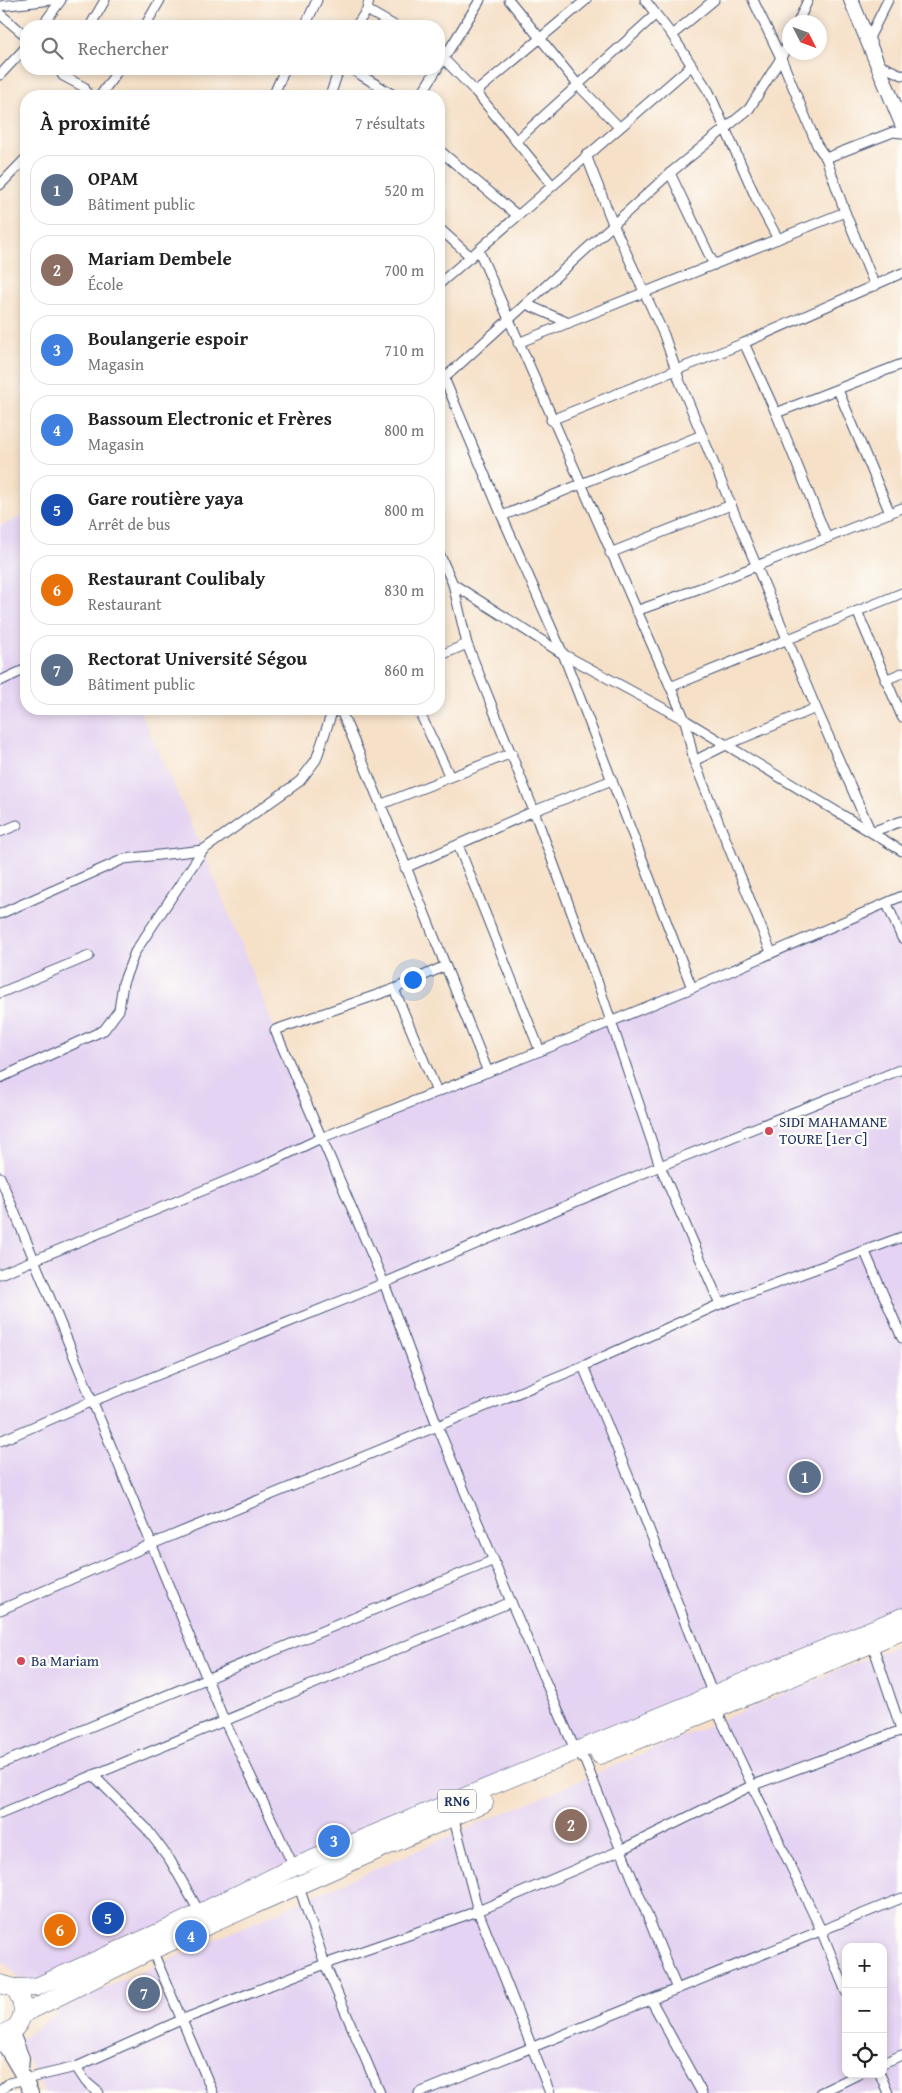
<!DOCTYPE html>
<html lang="fr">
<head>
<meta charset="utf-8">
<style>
  body { margin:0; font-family:"Gentium Book Plus",serif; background:#f6f6f6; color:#222 }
  .controls { position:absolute; right:15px; bottom:15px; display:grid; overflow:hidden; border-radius:10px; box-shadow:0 2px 8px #0003 }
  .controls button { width:45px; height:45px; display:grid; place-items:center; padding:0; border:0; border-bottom:1px solid #e0e0e0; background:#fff; color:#222; font:25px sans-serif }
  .compass { position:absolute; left:782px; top:15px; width:45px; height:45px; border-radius:50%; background:#fff; box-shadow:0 2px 8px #0003; rotate:132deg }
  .you { position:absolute; left:412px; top:979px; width:18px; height:18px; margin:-12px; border:4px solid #fff; border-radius:50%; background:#1a73e8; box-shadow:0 0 0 8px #1a73e833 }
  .badge { display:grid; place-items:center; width:32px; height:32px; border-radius:50%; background:#0f766e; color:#fff; font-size:16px; font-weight:700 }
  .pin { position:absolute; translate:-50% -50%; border:2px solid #fff; box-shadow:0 1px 5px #0006 }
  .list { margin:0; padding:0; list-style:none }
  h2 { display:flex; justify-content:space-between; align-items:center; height:65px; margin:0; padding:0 20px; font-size:21px }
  h2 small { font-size:16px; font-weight:400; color:#767676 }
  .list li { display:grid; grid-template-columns:32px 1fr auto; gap:15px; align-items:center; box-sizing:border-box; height:70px; margin:0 10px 10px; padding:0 10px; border:1px solid #e0e0e0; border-radius:20px }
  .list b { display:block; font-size:19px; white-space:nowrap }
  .list p { margin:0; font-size:16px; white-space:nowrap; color:#767676 }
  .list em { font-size:16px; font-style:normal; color:#767676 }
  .icon { flex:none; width:28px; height:28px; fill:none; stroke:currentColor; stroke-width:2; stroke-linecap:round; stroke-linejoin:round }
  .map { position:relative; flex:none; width:902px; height:2093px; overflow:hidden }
  .search { position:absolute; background:#fff; box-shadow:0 2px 8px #0003; left:20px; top:20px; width:425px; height:55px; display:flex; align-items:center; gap:12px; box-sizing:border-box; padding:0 18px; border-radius:20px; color:#767676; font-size:19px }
  .panel { position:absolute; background:#fff; box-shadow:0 2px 8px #0003; left:20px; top:90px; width:425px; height:625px; border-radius:20px }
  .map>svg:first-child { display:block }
  .built { fill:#e4d3f2; fill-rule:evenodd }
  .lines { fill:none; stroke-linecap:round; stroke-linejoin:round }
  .street-casing { stroke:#3c4a6e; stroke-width:11 }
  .secondary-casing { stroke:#3c4a6e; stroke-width:16 }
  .highway-casing { stroke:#3c4a6e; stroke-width:19 }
  .street { stroke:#fff; stroke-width:9 }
  .secondary { stroke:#fff; stroke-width:14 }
  .highway { stroke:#fff; stroke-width:18 }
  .poi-dot { fill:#d1495b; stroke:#fdfcf7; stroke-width:2 }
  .labels { text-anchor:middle; stroke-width:4.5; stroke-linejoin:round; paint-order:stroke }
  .shield { fill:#fdfcf7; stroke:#5f6c8c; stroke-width:1 }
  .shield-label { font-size:14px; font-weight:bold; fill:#1b2f5e }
  .poi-label { font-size:15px; fill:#1b2f5e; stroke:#fdfcf7; text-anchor:start }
</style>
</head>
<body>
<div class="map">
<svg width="902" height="2093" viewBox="0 0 902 2093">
  <rect width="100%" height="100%" fill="#fdfcf7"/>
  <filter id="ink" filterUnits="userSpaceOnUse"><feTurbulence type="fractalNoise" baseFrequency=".02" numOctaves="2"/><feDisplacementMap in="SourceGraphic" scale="10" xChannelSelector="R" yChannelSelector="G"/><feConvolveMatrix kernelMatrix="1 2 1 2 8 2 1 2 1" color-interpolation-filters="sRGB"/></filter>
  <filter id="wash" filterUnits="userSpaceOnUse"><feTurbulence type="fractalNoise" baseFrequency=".0096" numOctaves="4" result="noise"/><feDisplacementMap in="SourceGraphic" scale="20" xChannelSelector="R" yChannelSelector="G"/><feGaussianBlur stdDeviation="1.12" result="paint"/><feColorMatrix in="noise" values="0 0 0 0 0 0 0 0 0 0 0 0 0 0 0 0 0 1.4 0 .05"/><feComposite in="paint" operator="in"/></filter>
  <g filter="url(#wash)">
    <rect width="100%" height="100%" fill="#f6e0c7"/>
    <!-- built -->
    <g class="built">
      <path d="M 26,515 L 26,709 L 139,709 L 203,850 L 275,1030 L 321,1138 L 902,898 L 902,1618 L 26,1985 L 4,1962 L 0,1952 L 0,526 Z"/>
      <path d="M 902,1643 L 902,2093 L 44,2093 L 19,2041 L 69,2004 L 443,1839 ZM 846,1947 L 883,1947 L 883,2074 L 846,2074 Z"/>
    </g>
  </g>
  <g filter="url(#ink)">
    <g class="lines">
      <!-- street casing -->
      <g class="street-casing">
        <g id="street">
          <path d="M 509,0 L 578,85 L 619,127"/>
          <path d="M 645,0 L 672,35 L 709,92 L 756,198 L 778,239"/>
          <path d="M 753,0 L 781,58 L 817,145 L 826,158 L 845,212 L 875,286"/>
          <path d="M 0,6 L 52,0"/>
          <path d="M 367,10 L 395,26"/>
          <path d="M 0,14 L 26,36"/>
          <path d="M 798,22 L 808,0"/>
          <path d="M 42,26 L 61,0"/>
          <path d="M 90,26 L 105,0"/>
          <path d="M 145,26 L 160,0"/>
          <path d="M 305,26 L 317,0"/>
          <path d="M 356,26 L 367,10 L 369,0"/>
          <path d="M 672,35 L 714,0"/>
          <path d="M 868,40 L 888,0"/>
          <path d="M 439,54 L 476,92 L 552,185"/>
          <path d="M 877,64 L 902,75"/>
          <path d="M 439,66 L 480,0"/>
          <path d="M 59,69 L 63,76 L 84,87 L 88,96"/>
          <path d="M 351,69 L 395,96"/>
          <path d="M 0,75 L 26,47"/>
          <path d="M 476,92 L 586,0"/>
          <path d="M 100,96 L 119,69"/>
          <path d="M 273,96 L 285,69"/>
          <path d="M 330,96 L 339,69"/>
          <path d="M 420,96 L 437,69"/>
          <path d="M 516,141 L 655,15"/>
          <path d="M 439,150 L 517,215"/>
          <path d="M 586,155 L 613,224 L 664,335 L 680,382 L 731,505 L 816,708 L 871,832 L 902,821"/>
          <path d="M 826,158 L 893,132 L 902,133"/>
          <path d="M 670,173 L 714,265"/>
          <path d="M 0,185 L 26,158"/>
          <path d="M 439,228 L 471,257"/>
          <path d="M 479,251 L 685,720 L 694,761 L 771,952"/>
          <path d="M 439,284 L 691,66"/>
          <path d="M 526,304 L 569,323"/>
          <path d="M 518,343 L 845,212"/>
          <path d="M 744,343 L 776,413 L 827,538"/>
          <path d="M 444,378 L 502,516 L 563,654 L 692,988"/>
          <path d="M 439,383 L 670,173 L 749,109 L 781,58 L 790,40"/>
          <path d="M 838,390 L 890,513"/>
          <path d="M 776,413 L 902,364"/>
          <path d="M 551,420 L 744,343 L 902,273"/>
          <path d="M 502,516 L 702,435"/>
          <path d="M 439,553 L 453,584 L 467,644 L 534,811 L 600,989 L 660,1166 L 720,1304"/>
          <path d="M 610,553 L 731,505"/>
          <path d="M 453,584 L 563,654 L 685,720 L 902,851"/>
          <path d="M 636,611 L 706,586 L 902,508"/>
          <path d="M 857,611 L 902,717"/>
          <path d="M 439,656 L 467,644"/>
          <path d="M 885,680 L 902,673"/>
          <path d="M 0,681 L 26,669"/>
          <path d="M 670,687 L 902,593"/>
          <path d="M 340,709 C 393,829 439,951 488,1072"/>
          <path d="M 418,709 L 450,777"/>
          <path d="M 694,761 L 726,745 L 816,708"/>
          <path d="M 382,804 L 512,753"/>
          <path d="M 0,832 L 17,825"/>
          <path d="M 458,845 L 540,1051"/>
          <path d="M 405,868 L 534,811 L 612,780"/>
          <path d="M 887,904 L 902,938"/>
          <path d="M 0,914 L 124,859 L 203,850"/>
          <path d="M 445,966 L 394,989 L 275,1030 L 384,1283 L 437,1425 L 511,1602 L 576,1752 L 585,1761 L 677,1989"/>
          <path d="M 394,989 L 437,1092"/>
          <path d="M 0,993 L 89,956"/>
          <path d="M 0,1078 L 104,1030 L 119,1010 L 123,983 L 135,952 L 203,850 L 300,781 L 316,760 L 333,709"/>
          <path d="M 0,1177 L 224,1720 L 294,1867"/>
          <path d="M 865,1252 L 902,1338"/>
          <path d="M 0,1274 L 260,1167 L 321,1138 L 540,1051 L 692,988 L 902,896"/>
          <path d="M 583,1366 L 632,1485 L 713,1695"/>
          <path d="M 0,1441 L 93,1401 L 351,1297 L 660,1166 L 902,1069"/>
          <path d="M 0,1610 L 152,1544 L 583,1366 L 720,1304 L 902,1237"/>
          <path d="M 872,1643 L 902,1732"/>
          <path d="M 716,1709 L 821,1930 L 846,1992"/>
          <path d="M 0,1764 L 494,1560"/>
          <path d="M 93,1775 L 146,1828 L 170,1860 L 200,1913"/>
          <path d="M 0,1814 L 511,1602"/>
          <path d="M 453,1816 L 478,1911 L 550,2093"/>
          <path d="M 298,1884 L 325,1964 L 380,2093"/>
          <path d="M 152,1950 L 213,2093"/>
          <path d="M 651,2000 L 702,2093"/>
          <path d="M 883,2063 L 902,2055"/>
          <path d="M 76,2067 L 86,2082 L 99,2093"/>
          <path d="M 880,2074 L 888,2093"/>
          <path d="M 0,2091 L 9,2083 L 76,2067 L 181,2020 L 325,1964 L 478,1911 L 621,1850 L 751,1786 L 902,1730"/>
          <path d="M 419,2093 L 902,1898"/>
          <path d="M 820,2093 L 859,2074"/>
        </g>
      </g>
      <!-- secondary casing -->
      <g class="secondary-casing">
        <g id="secondary">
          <path d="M 851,0 L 902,124"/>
          <path d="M 11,2031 L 22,2058 L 21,2070"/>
          <path d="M 0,2037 C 10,2056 23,2073 31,2093"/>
        </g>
      </g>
      <!-- highway casing -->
      <g class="highway-casing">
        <g id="highway">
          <path d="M 600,1755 L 716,1709 L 902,1631"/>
          <path d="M 0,1984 L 15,1988 C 23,2002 27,2015 15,2028 L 0,2035"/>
          <path d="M 15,1988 L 36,1987 L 165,1930 L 294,1867 L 902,1617"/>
          <path d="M 23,2014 L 152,1950 L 484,1803"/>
        </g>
      </g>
      <!-- street -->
      <use href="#street" class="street"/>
      <!-- secondary -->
      <use href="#secondary" class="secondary"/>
      <!-- highway -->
      <use href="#highway" class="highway"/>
    </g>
  </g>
  <!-- markers -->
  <g class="poi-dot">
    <circle cx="769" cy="1131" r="5"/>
    <circle cx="21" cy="1661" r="5"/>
  </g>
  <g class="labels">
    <!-- shield labels -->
    <rect class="shield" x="438" y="1789.5" width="38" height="23" rx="4"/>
    <g class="shield-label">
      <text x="457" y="1806">RN6</text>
    </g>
    <!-- poi labels -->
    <g class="poi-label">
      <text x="779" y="1127">SIDI MAHAMANE<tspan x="779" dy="17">TOURE [1er C]</tspan></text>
      <text x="31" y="1666">Ba Mariam</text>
    </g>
  </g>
</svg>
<div class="controls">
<button>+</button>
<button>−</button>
<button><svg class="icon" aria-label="locate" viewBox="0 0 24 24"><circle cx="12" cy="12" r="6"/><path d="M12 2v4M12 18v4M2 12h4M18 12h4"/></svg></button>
</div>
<svg class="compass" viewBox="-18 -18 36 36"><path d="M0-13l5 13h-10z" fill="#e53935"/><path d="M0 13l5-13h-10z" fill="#767676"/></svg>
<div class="you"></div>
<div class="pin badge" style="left:805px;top:1477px;background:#5c6f8a">1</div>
<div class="pin badge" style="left:571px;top:1825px;background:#8d6e63">2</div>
<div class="pin badge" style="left:334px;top:1841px;background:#3f7fe0">3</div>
<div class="pin badge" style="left:191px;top:1936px;background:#3f7fe0">4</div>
<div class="pin badge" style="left:108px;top:1918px;background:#1a4fb4">5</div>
<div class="pin badge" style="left:60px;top:1930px;background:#e8710a">6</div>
<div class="pin badge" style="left:144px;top:1993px;background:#5c6f8a">7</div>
<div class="search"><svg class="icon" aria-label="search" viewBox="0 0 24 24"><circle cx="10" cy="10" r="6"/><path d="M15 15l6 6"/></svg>Rechercher</div>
<section class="panel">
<h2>À proximité<small>7 résultats</small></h2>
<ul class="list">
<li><span class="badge" style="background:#5c6f8a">1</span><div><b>OPAM</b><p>Bâtiment public</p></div><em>520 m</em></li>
<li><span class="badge" style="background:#8d6e63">2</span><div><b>Mariam Dembele</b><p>École</p></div><em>700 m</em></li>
<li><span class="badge" style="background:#3f7fe0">3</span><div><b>Boulangerie espoir</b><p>Magasin</p></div><em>710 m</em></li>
<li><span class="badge" style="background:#3f7fe0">4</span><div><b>Bassoum Electronic et Frères</b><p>Magasin</p></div><em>800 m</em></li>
<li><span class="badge" style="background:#1a4fb4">5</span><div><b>Gare routière yaya</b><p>Arrêt de bus</p></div><em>800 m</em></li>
<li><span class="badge" style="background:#e8710a">6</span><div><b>Restaurant Coulibaly</b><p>Restaurant</p></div><em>830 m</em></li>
<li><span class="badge" style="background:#5c6f8a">7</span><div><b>Rectorat Université Ségou</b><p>Bâtiment public</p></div><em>860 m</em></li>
</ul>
</section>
</div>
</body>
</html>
